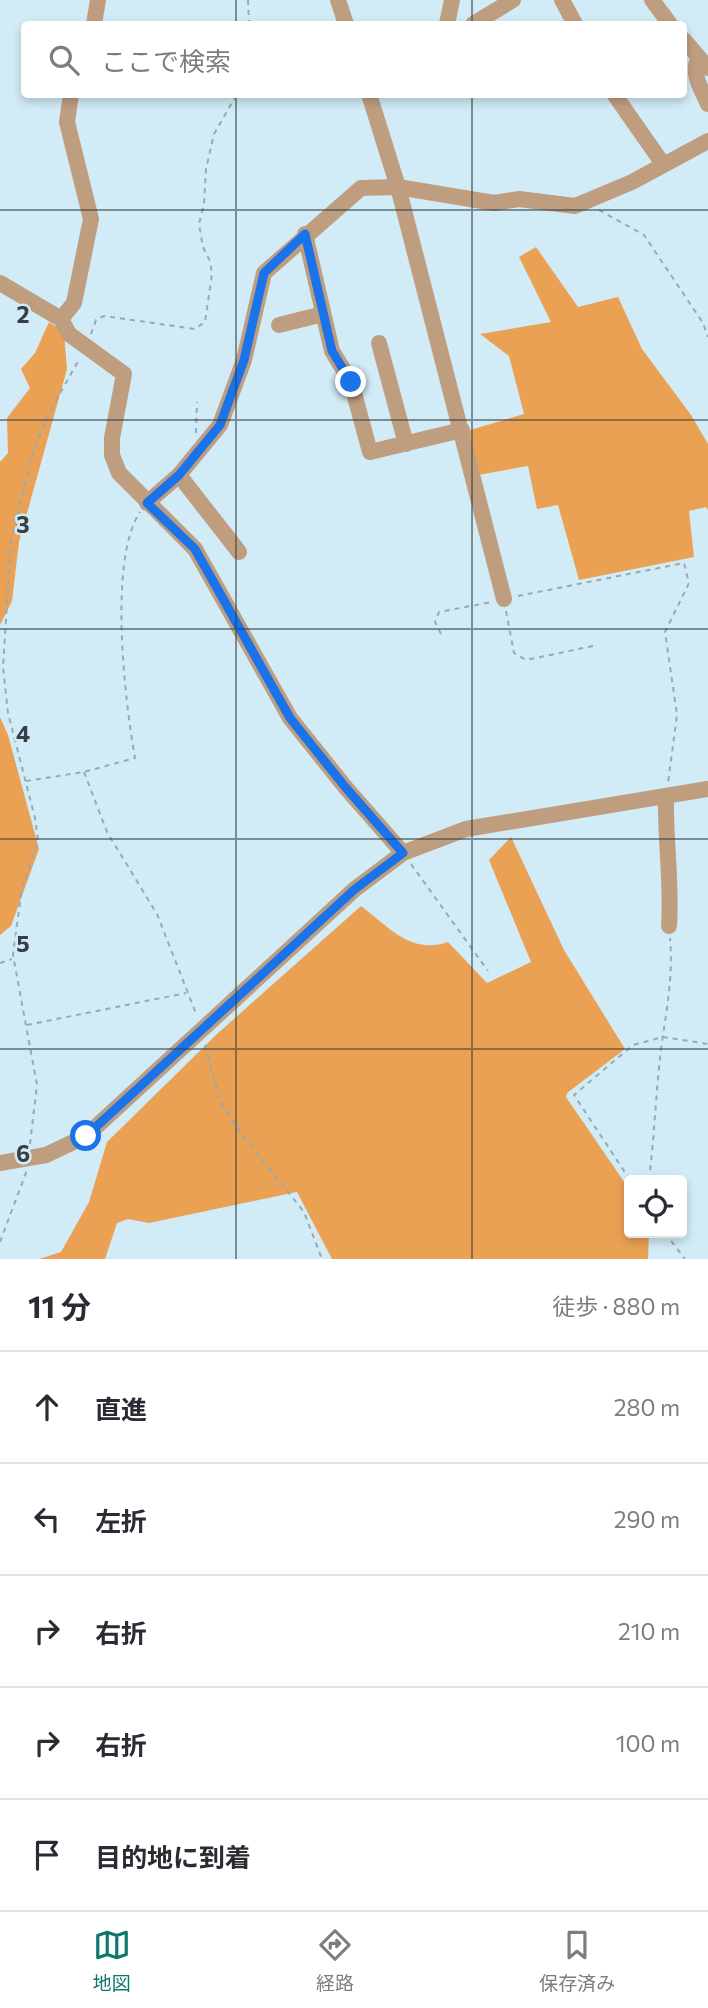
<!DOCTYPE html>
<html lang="ja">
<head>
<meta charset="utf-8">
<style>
  body { margin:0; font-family:Commissioner,"Noto Sans JP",sans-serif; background:#f2f2f3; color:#2b2b33 }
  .controls { position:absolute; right:21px; bottom:21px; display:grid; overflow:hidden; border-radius:7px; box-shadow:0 4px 10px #0003 }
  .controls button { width:63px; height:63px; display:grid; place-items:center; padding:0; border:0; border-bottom:2px solid #e1e1e2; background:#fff; color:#2b2b33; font:35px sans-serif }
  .stop { position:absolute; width:21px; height:21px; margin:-16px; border:5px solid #1a73e8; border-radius:50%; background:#fff }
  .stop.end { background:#1a73e8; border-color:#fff; box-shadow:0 2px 7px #0008 }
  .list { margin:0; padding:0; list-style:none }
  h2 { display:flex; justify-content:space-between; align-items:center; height:91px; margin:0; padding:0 28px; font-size:30px }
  h2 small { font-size:23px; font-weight:400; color:#7c7c81 }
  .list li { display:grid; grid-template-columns:46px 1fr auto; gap:21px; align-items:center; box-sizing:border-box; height:112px; padding:0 28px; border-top:2px solid #e1e1e2 }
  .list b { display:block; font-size:26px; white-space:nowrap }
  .list em { font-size:23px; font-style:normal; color:#7c7c81 }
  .icon { flex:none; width:38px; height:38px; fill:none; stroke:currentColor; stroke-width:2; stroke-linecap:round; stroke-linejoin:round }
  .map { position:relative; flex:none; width:708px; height:1259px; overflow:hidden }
  .search { position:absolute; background:#fff; box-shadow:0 4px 10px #0003; left:21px; right:21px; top:21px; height:77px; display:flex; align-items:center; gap:18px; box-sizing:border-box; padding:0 24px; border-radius:7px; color:#7c7c81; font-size:26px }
  .sheet { height:651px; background:#fff }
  nav { display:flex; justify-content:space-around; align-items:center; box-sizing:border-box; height:98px; border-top:2px solid #e1e1e2; background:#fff; font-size:19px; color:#7c7c81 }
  nav a { display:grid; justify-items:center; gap:4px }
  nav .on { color:#0f766e }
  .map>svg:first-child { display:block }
  .forest { fill:#eba154 }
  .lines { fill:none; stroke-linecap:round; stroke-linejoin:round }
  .path { stroke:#96aab4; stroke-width:2; stroke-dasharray:5 5; stroke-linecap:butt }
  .minor { stroke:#bf9e80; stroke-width:16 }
  .route { stroke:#1a73e8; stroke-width:9 }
  .grid { fill:none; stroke:#353f44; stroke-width:2; stroke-opacity:0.55 }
  .grid-label { font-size:23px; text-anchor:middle; font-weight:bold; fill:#353f44; stroke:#d1ebf7; stroke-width:5; stroke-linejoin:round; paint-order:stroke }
</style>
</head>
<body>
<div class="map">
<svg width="708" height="1259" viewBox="0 0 708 1259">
  <rect width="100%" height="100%" fill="#d1ebf7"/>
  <!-- forest -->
  <g class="forest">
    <path d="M 536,247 L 578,307 L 618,297 L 642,349 L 691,415 L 708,444 L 708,510 L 706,507 L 689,511 L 694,557 L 579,580 L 558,505 L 537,509 L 528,466 L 478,475 L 467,431 L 524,414 L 509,356 L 480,334 L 551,322 L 519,257 Z"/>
    <path d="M 49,322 L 64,332 L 67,369 L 19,542 L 12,601 L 0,625 L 0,462 L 8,453 L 7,418 L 30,388 L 21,369 L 35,353 Z"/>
    <path d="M 0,717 L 8,735 L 39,849 L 11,926 L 0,935 Z"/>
    <path d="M 511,837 L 564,950 L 625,1049 L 567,1093 L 566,1097 L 629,1189 L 629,1233 L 649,1233 L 648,1259 L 332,1259 L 297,1192 L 149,1223 L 128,1219 L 117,1223 L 105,1259 L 39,1259 L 61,1252 L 89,1202 L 107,1142 L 217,1034 L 361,906 C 389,927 411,955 448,942 L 487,983 L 531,962 L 489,860 Z"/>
  </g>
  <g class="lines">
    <!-- path -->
    <g class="path">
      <path d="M 248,0 L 249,24"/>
      <path d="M 599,210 L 644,235 L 703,323 L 708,337"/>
      <path d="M 91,334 L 96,320 L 104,316 L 195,329 L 205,322 L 212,274 L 210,261 L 203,247 L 199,224 L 204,204 L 206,169 L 214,134 L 237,94"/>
      <path d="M 196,433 L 197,402"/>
      <path d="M 518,596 L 684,563 L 689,583 L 665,632 L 677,715 L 668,783"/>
      <path d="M 506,611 L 514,653 L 526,660 L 593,646"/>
      <path d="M 441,634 L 435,622 L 439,612 L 492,602"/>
      <path d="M 84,772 L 107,832 L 157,914 L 197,1016"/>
      <path d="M 26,781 L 84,772 L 135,758 C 125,702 108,560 140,512"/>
      <path d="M 411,864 L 488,971"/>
      <path d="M 0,963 L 12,959"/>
      <path d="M 27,1025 L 186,993"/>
      <path d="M 205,1045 L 220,1100 L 237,1128 L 304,1212 L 322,1259"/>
      <path d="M 30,1144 L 37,1085 L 13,955 L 22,887 L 38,840 L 35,818 L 8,713 L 3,667 L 11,539 L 34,449 L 50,411 L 80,358"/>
      <path d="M 630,1180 L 574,1095 L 633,1045 L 663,1037 L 708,1044"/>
      <path d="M 649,1180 C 655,1132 656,1083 663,1035 C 668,1002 673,971 670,938"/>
      <path d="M 665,1233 L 685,1259"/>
      <path d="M 0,1242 L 27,1170"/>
    </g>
    <!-- minor -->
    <g class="minor">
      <path d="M 338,0 L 346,24"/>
      <path d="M 562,0 L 575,24"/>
      <path d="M 652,0 L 670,24"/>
      <path d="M 94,24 L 98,0"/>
      <path d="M 447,24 L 452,0"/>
      <path d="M 473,24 L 513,0"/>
      <path d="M 684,40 L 708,68"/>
      <path d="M 699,58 C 690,73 702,90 708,104"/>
      <path d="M 369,94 L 398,187 L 504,599"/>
      <path d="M 614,94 L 663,164"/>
      <path d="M 305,234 L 332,351 L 351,382 L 370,452 L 462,430"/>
      <path d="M 0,283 L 61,319 L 69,334 L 124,374 L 112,438 L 112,455 L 119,473 L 195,549 L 290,718 L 346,788 L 403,853"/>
      <path d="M 61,319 L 74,303 L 91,219 L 67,122 L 71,94"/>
      <path d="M 279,325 L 323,314"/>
      <path d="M 379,343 L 406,444"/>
      <path d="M 179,475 L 239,552"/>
      <path d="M 147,503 L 179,475 L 220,425 L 244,360 L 264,273 L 361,188 L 398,187 L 494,203 L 519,199 L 575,206 L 632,182 L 708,141"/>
      <path d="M 666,796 C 665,840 672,882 669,926"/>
      <path d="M 0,1163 L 46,1155 L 86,1136 L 355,889 L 403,853 L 466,829 L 708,789"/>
    </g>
  </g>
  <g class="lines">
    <!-- route -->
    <path class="route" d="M 86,1136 L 355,889 L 403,853 L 346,788 L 290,718 L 195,549 L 147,503 L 179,475 L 220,425 L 244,360 L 264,273 L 305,234 L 332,351 L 351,382"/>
  </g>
  <!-- grid -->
  <path class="grid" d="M 236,0 L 236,24M 472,0 L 472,24M 236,94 L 236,1259M 472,94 L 472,1259M 0,210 L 708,210M 0,420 L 708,420M 0,629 L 708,629M 0,839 L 708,839M 0,1049 L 708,1049"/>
  <g class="grid-label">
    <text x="23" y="323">2</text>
    <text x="23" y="533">3</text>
    <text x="23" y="742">4</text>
    <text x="23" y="952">5</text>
    <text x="23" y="1162">6</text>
  </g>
</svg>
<div class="controls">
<button><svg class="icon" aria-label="locate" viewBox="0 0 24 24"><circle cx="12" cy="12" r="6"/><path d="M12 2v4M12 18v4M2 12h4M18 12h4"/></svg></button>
</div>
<div class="stop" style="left:86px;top:1136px"></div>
<div class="stop end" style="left:351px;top:382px"></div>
<div class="search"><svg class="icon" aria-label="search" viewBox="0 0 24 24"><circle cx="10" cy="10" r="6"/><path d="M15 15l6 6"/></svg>ここで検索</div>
</div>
<section class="sheet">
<h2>11 分<small>徒歩 · 880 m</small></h2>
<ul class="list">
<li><svg class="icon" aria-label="ahead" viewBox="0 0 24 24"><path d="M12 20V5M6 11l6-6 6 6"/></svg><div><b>直進</b></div><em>280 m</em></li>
<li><svg class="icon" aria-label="left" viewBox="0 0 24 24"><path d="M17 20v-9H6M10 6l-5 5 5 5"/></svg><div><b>左折</b></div><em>290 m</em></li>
<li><svg class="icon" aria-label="right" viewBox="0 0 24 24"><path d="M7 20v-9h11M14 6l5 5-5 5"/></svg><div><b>右折</b></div><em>210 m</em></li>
<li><svg class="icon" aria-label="right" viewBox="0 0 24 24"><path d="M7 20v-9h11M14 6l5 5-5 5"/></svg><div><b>右折</b></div><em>100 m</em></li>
<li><svg class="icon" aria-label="arrive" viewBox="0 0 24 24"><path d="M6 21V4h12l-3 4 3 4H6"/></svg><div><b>目的地に到着</b></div></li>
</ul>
</section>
<nav>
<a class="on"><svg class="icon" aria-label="map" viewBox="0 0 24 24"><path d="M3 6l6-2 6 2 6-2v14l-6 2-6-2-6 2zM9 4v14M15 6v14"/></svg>地図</a>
<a><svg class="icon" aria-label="directions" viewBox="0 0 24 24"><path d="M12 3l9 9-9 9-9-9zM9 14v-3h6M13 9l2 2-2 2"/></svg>経路</a>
<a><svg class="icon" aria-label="saved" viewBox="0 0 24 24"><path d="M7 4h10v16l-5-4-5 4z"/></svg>保存済み</a>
</nav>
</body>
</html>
